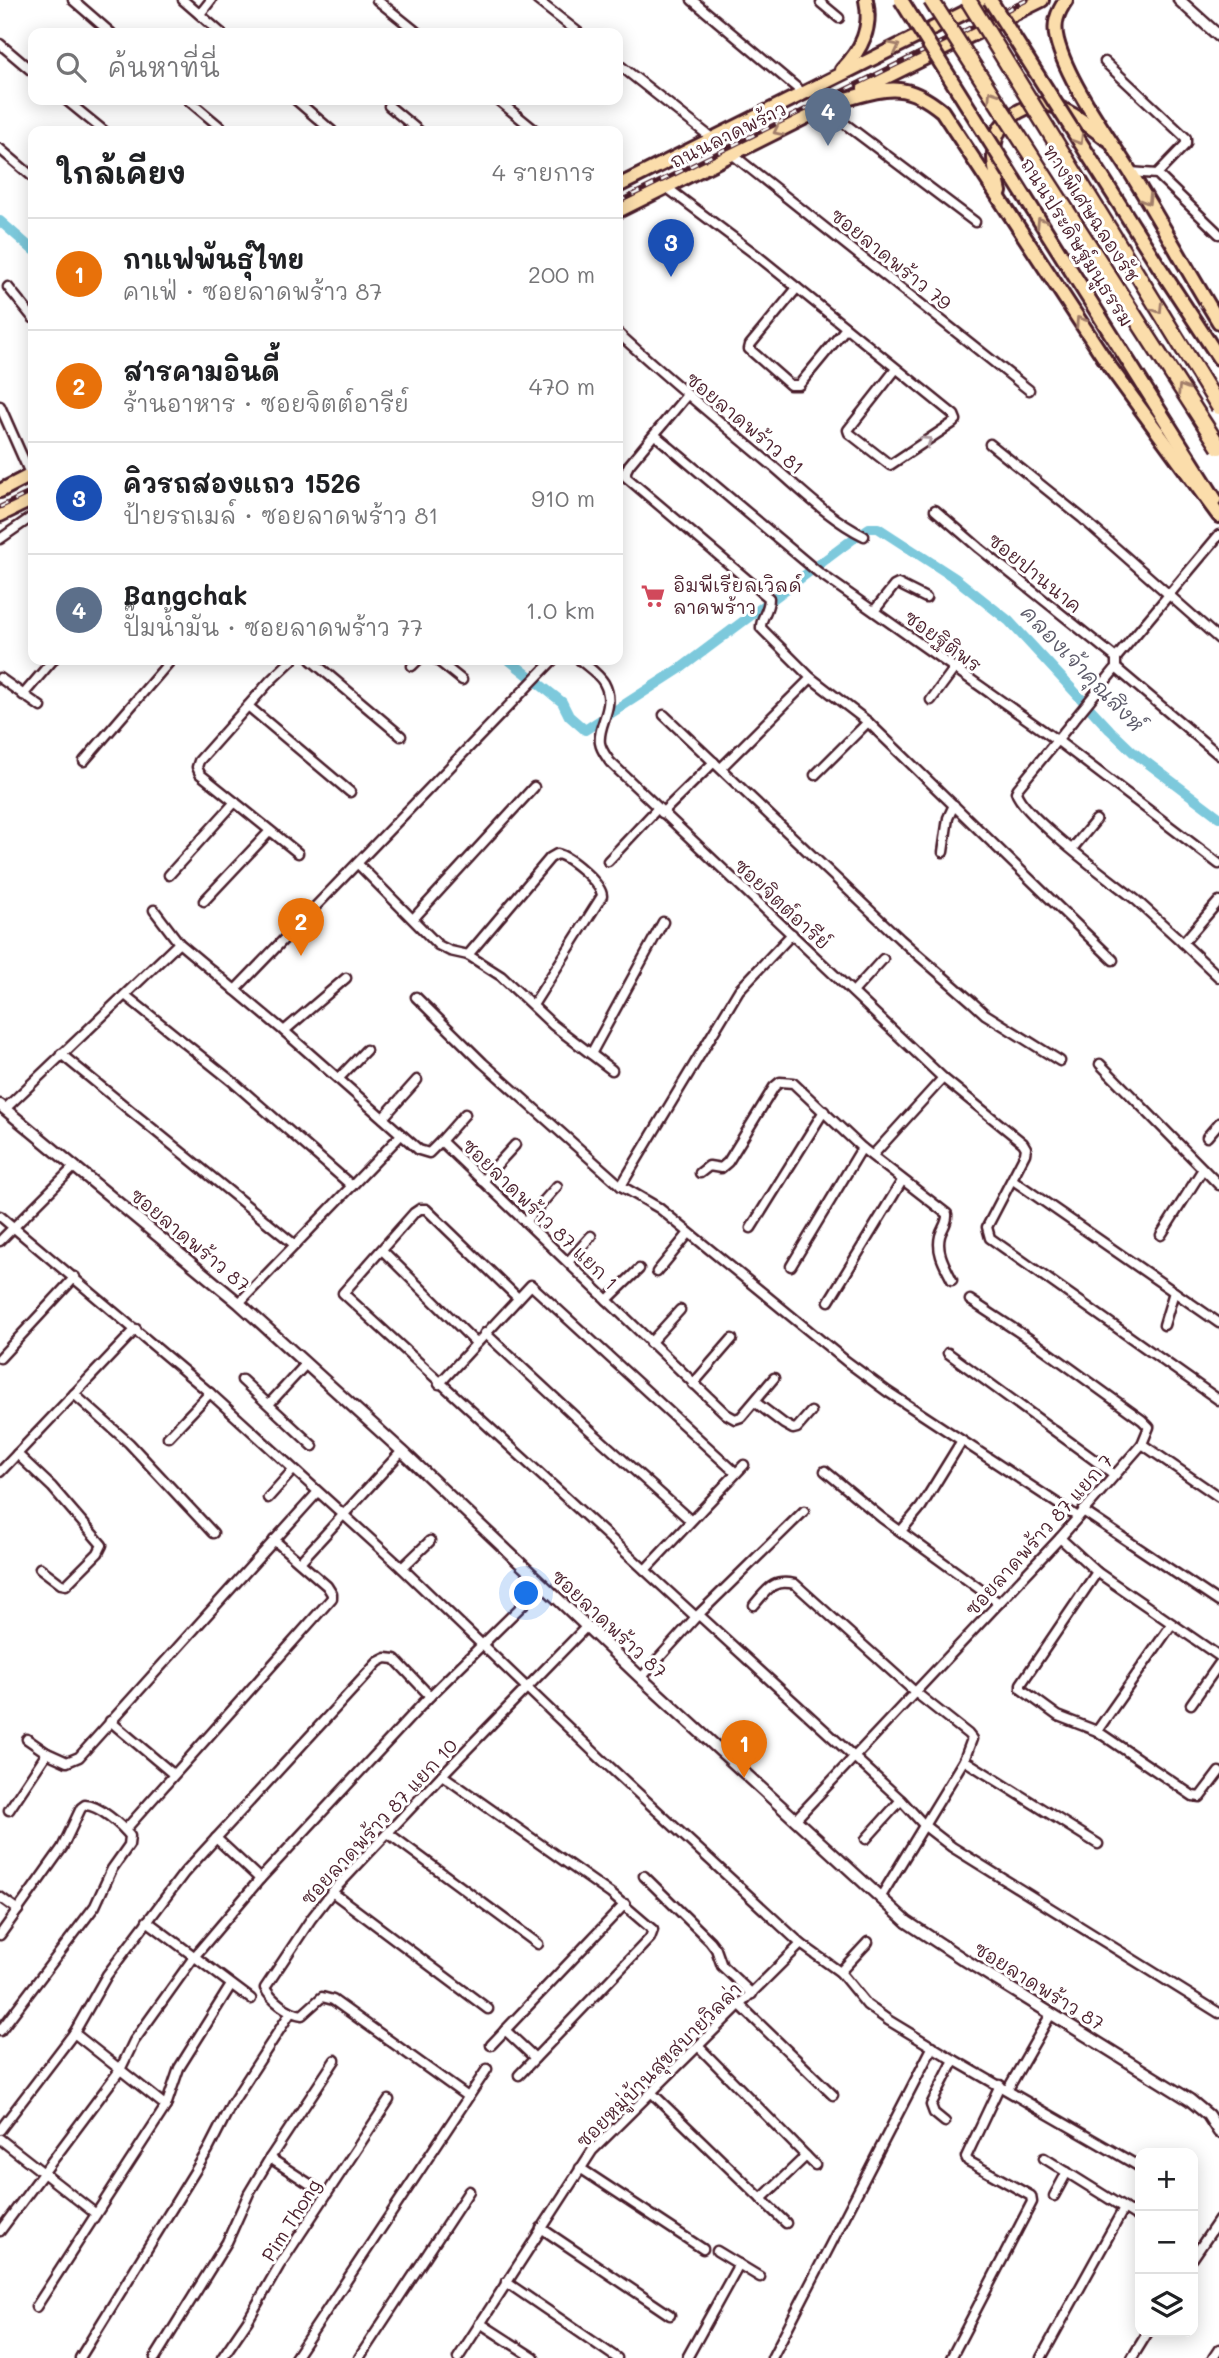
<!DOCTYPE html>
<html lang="th">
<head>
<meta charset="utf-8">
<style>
  body { margin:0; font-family:Mali,"Playpen Sans Thai",sans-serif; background:#f6f6f6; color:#202124 }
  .controls { position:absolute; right:21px; bottom:21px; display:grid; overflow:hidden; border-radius:14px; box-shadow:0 4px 18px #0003 }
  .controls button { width:63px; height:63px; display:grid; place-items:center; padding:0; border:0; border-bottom:2px solid #e0e0e0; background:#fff; color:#202124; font:35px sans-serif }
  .you { position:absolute; left:527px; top:1594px; width:24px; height:24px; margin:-18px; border:5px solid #fff; border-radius:50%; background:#1a73e8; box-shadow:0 0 0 10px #1a73e833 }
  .badge { display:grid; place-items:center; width:46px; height:46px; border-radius:50%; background:#d1495b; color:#fff; font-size:23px; font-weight:700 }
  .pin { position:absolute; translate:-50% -58px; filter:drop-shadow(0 2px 4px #0008) }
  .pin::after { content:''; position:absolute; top:37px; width:24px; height:21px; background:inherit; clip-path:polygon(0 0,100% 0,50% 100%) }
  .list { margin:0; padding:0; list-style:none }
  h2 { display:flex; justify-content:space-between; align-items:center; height:91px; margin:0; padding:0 28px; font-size:30px }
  h2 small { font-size:23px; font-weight:400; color:#757577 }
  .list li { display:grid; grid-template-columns:46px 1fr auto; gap:21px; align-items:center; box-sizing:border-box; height:112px; padding:0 28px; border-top:2px solid #e0e0e0 }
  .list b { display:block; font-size:26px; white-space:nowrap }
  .list p { margin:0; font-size:23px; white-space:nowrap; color:#757577 }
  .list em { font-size:23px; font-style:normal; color:#757577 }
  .icon { flex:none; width:38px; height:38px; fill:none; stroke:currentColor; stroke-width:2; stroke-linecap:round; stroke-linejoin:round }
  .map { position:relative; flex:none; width:1219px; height:2358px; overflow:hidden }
  .search { position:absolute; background:#fff; box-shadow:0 4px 18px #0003; left:28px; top:28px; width:595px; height:77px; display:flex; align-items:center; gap:18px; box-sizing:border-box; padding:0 24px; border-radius:14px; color:#757577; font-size:26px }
  .panel { position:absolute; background:#fff; box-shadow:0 4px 18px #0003; left:28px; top:126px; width:595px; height:539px; border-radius:14px }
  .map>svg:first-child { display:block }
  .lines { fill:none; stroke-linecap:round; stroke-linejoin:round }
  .canal { stroke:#7dc9dc; stroke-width:10 }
  .minor-casing { stroke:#4a1f2b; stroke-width:13 }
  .tertiary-casing { stroke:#4a1f2b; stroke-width:15 }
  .primary-casing { stroke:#4a1f2b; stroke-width:18 }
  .minor { stroke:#fff; stroke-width:8 }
  .tertiary { stroke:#fff; stroke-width:10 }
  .primary { stroke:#fbddab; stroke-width:12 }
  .rail-casing { stroke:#4a1f2b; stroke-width:5 }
  .rail { stroke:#fff; stroke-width:2.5; stroke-dasharray:8; stroke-linecap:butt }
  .primary-bridge-casing { stroke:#4a1f2b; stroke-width:18; stroke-linecap:butt }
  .motorway-bridge-casing { stroke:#4a1f2b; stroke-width:19; stroke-linecap:butt }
  .primary-bridge { stroke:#fbddab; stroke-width:12 }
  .motorway-bridge { stroke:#fbddab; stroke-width:14 }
  .oneway { stroke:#a27e6b }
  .oneway2 { stroke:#ae9aa0 }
  .labels { text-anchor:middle; stroke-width:6; stroke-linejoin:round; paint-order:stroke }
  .street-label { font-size:19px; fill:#4a1f2b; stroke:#fff }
  .poi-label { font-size:19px; fill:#4a1f2b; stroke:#fff; text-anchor:start }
  .water-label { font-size:21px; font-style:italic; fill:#5c5a69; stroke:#fff }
</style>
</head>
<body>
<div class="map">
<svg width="1219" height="2358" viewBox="0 0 1219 2358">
  <rect width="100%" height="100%" fill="#fff"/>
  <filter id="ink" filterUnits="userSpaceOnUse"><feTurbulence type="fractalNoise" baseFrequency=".0143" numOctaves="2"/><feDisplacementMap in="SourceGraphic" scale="14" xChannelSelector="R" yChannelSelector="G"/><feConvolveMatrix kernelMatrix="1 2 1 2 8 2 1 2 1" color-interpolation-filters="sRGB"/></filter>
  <g filter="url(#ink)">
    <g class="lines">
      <!-- canal -->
      <g class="canal">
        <path d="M 0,221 L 33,250"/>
        <path d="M 509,660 L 562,702 L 569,716 L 585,730 L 681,668 L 853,539 L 869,528 L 878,528 L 955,578 L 1009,621 L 1110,730 L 1133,752 L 1219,817"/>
      </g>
      <!-- minor casing -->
      <g class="minor-casing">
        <g id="minor">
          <path d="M 73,0 L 111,33"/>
          <path d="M 183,0 L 221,33"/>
          <path d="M 377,0 L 418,33"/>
          <path d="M 537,0 L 579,33"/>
          <path d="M 692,0 L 803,93"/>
          <path d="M 821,3 L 839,18"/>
          <path d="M 200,14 L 211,0"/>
          <path d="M 0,44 L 33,72"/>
          <path d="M 1105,62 L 1186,138 L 1186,144 L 1157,174"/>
          <path d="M 618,64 L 713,139"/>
          <path d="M 66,100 L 104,131"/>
          <path d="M 188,100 L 225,131"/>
          <path d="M 296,100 L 332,131"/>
          <path d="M 498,100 L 536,131"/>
          <path d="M 389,106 L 419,131"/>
          <path d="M 824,108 L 975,222"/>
          <path d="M 0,149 L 33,177"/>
          <path d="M 732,154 L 1029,390"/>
          <path d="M 1130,172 L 1157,174 L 1219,234"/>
          <path d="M 666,187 L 759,257 L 954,415 L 956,420 L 953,423 L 890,465 L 849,433 L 848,430 L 896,369"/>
          <path d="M 8,287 L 33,318"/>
          <path d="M 797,288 L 750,345 L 749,349 L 790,385 L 799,385 L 846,328"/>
          <path d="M 618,333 C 668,379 721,423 774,467 C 802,491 831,520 864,536"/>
          <path d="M 687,395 L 629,465 L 626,471 L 626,477 L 769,598 C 769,612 760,618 761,628 L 811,678 L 868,722 L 1113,960"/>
          <path d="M 0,406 L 31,476"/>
          <path d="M 655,435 L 818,572 L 1058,741 L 1219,864"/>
          <path d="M 990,444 L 1082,518 L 1219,639"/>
          <path d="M 935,510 L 979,548 L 1116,658"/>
          <path d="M 1219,535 L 1116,658 L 1116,668 L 1018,788 L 1016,792 C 1023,816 1112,881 1136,900 C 1164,925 1192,951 1219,977"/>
          <path d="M 0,539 L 33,516"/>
          <path d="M 874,611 L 894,586 L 898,584 L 926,598"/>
          <path d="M 292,660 L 270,681 L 199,761 L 197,767 L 200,774 L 298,853"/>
          <path d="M 311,660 L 401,736"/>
          <path d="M 437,660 L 462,680"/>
          <path d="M 580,660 C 588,667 599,674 604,683 C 617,707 597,724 600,743 C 601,750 606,756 610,762 L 943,1078 L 1023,1143 L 1026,1148 L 1025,1154 L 987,1227 L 990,1238 L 1219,1400"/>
          <path d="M 412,666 L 418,660"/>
          <path d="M 1116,668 L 1219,755"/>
          <path d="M 0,678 L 41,707"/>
          <path d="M 23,695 L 53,660"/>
          <path d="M 931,700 L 954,669"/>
          <path d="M 248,706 L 350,792"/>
          <path d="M 664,715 L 900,939 L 972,1002 L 985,1014 L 1060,1061"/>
          <path d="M 84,761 L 171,660"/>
          <path d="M 721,768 L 811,678"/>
          <path d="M 815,775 L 868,722"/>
          <path d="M 662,813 L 714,762"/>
          <path d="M 1072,849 L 1096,820"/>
          <path d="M 943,852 L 948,818 L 954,805"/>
          <path d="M 608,861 L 657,809"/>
          <path d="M 358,864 L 438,945 L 450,951 L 468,955 L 501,976 L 553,1025 L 612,1070"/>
          <path d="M 169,875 L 235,802"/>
          <path d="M 204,901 L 270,831"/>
          <path d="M 154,910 L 179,943 L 284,1031 L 419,1150 L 429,1153 L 441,1141 L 726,1414 L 735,1419 L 741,1417 L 774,1378"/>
          <path d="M 414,918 L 534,787"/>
          <path d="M 1183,943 L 1219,901"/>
          <path d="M 468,955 L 550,858 L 557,854 C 569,856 602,884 602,896 L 533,1005"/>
          <path d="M 235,990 L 553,660"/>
          <path d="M 853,992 L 883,959"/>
          <path d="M 125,995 L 233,1082 L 352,1186"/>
          <path d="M 416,997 L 483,1063 L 621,1186 L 659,1208 L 846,1361 L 888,1392 L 1078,1517"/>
          <path d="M 284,1031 L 346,978"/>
          <path d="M 61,1054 L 295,1245"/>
          <path d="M 591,1054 L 663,922"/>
          <path d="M 1100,1064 L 1219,1185"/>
          <path d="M 339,1078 L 366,1050"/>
          <path d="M 5,1109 L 179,943"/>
          <path d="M 383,1118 L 417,1080"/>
          <path d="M 1207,1137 L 1219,1123"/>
          <path d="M 441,1141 L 465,1114"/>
          <path d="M 873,1155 L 943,1078"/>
          <path d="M 700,1173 L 709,1166 L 721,1168 L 728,1162 L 774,1087 L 780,1082 L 793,1083 L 862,1148 L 947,1214 C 948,1223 942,1228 940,1236 C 936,1252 945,1266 952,1280"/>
          <path d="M 1013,1180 L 1219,1323"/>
          <path d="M 482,1181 L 515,1145"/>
          <path d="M 621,1186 L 739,990 L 792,934"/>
          <path d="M 0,1216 L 210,1393 L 402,1568 L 600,1758 L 801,1944 L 840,1972 L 867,2005 L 888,2020 L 954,2060 L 1140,2167"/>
          <path d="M 526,1221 L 557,1186"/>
          <path d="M 751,1228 L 824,1111"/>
          <path d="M 1161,1235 L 1203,1169"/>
          <path d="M 0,1241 L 75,1166"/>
          <path d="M 382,1250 L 476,1343"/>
          <path d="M 568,1262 L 591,1236"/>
          <path d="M 791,1266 L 862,1148"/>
          <path d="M 657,1272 L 689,1233"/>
          <path d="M 518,1298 L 426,1209 L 420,1209 L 414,1213 L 343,1293 L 696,1617"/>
          <path d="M 607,1300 L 639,1269"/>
          <path d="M 829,1301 L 902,1181"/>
          <path d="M 239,1303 L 401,1135"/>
          <path d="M 1164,1325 L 1174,1292"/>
          <path d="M 485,1333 L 584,1425 L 690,1520"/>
          <path d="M 650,1343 L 680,1310"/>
          <path d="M 948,1353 L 1115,1475"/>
          <path d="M 0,1358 L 75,1277"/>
          <path d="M 242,1380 L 313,1446"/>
          <path d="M 439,1384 L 531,1285 L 736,1473"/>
          <path d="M 693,1384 L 732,1339"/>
          <path d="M 74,1394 L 129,1443 L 213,1533"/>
          <path d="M 755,1402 L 784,1424 L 793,1429 L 797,1428 L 811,1412"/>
          <path d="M 269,1404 L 306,1364"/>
          <path d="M 168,1437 L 210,1393"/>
          <path d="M 1142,1444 L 1219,1497"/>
          <path d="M 17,1454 L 52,1487 L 102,1545 L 98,1553 L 66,1585 L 61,1584 L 40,1568"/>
          <path d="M 825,1471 L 882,1518 L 999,1603"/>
          <path d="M 0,1472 L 136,1329"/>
          <path d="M 268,1498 L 293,1470"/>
          <path d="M 1083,1511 L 1219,1602"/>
          <path d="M 901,1531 L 921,1507 L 961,1442"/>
          <path d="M 1060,1538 L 1097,1572 L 1219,1656"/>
          <path d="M 300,1562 L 402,1451"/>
          <path d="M 402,1568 L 430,1541"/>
          <path d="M 645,1570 L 744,1465"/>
          <path d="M 1097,1572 L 1021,1684 L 1021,1689 L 1058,1716 L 1097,1731 L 1193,1796 L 1200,1797 L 1219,1772"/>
          <path d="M 754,1605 C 768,1589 772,1579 795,1584 L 915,1692 L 968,1734 L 972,1739 L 964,1760 L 880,1898"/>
          <path d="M 699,1615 L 901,1800 L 925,1826 L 952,1847 L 1219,2013"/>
          <path d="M 641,1678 L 696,1617 L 804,1511"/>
          <path d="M 1191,1704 L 1219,1664"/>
          <path d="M 110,1721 L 173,1774"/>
          <path d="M 1097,1731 L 1172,1624"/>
          <path d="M 27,1739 L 47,1753"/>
          <path d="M 964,1760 L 1098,1844"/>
          <path d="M 442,1775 L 611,1894 L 653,1930 L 650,1938 L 519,2075"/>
          <path d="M 9,1810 L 47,1753 L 67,1762 L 79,1757 L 317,1493"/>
          <path d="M 795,1820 L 1060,1538 L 1142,1444 L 1149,1427 L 1142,1420 L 1037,1344 L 970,1300"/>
          <path d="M 125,1830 L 332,1598 L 332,1594 L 327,1586 L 274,1540"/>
          <path d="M 388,1833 L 538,1944"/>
          <path d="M 216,1838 L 260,1879"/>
          <path d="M 866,1839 L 901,1800"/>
          <path d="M 644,1876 L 710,1941 L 716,1949 L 722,1966 L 752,1994"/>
          <path d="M 332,1892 L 488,2009"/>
          <path d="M 0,1897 L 18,1910"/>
          <path d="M 147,1921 L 251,1999"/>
          <path d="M 0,1935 L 62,1848 L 81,1808 L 85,1805 C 99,1805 121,1825 130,1836 L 129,1845 L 112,1869 L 95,1906 L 0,2031"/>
          <path d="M 840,1972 L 868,1942"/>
          <path d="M 741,2006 L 833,2095"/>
          <path d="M 505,2030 L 535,2058"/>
          <path d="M 74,2033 L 166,2106"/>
          <path d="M 491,2045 L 625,1904"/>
          <path d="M 698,2046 L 815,2165"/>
          <path d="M 1008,2089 L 1051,2014"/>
          <path d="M 652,2093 L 786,2223"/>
          <path d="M 468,2097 L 333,2000 L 322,1997 L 302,2015 C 288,2013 271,2000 265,1988 L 311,1919 L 332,1892 L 442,1775 L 586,1627"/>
          <path d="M 945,2122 L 934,2113 L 931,2105 L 954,2060"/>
          <path d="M 0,2130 L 74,2033 L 107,1975 L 184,1873 L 378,1662 L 386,1658 L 395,1659 L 430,1696"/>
          <path d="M 0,2139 L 96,2214"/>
          <path d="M 270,2158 L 325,2194"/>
          <path d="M 1044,2158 L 1140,2218"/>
          <path d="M 580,2168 L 703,2249"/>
          <path d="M 1054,2196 L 1067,2172"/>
          <path d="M 761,2199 L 806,2156"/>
          <path d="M 541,2228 L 670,2315"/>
          <path d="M 0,2231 L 120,2070 L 134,2041 L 194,1957 L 260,1879 L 430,1696 L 542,1586"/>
          <path d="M 717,2251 L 760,2277"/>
          <path d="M 1193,2258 L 1219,2220"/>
          <path d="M 506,2282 L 617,2358"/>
          <path d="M 36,2307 L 166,2106 L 179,2068 L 231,1985"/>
          <path d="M 480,2323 L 534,2358"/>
          <path d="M 80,2358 L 208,2150 L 232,2103 L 291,2012"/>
          <path d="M 155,2358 L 227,2242 L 249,2193 L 270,2158 L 335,2060"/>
          <path d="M 222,2358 L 248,2320 L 279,2266 L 389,2100"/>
          <path d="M 295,2358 L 487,2069"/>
          <path d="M 359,2358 L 469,2191"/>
          <path d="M 458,2358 L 592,2151 L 801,1944"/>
          <path d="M 687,2358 L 739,2264"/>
          <path d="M 772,2358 L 933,2046"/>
          <path d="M 951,2358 L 1032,2202 L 1031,2196 L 968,2161 L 966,2157 L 1000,2085"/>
          <path d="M 1041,2358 L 1124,2208"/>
          <path d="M 1132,2358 L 1148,2332"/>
          <path d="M 1213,2358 L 1219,2349"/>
        </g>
      </g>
      <!-- tertiary casing -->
      <g class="tertiary-casing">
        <g id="tertiary">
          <path d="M 1179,0 L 1219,36"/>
          <path d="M 0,1105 L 239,1303 L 402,1451 L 641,1678 L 907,1922 L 963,1959 L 1190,2100 L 1208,2115 L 1219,2132"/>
        </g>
      </g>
      <!-- primary casing -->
      <g class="primary-casing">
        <g id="primary">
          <path d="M 1066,0 C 1057,13 1053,24 1057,40 C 1067,80 1106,134 1129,170 C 1160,220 1188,272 1219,322"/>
          <path d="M 842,70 C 862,49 872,28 866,0"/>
          <path d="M 864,88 L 1042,0"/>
          <path d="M 839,101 C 884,89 904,79 942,111 L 1110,367 L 1219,516"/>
          <path d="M 618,186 L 990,0"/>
          <path d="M 1000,192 C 996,175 991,155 996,138 C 1002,116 1033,99 1054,106 C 1072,112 1090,126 1105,138"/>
          <path d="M 618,211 L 844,98"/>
          <path d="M 1158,265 L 1219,358"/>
          <path d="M 1077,280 L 1215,499"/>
          <path d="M 0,491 L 33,474"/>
          <path d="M 0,515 L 33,499"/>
        </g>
      </g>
      <!-- minor -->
      <use href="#minor" class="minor"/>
      <!-- tertiary -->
      <use href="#tertiary" class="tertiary"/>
      <!-- primary -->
      <use href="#primary" class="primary"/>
      <!-- rail casing -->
      <g class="rail-casing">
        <g id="rail">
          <path d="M 618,202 L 1027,0"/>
          <path d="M 0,507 L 33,491"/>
        </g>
      </g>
      <!-- rail -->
      <use href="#rail" class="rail"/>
      <!-- primary-bridge casing -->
      <g class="primary-bridge-casing">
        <g id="primary-bridge">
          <path d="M 901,0 L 1077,280"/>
          <path d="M 990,0 L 1158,265"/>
        </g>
      </g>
      <!-- motorway-bridge casing -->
      <g class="motorway-bridge-casing">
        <g id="motorway-bridge">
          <path d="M 931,0 L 1219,447"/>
          <path d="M 968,0 L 1219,407"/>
        </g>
      </g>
      <!-- primary-bridge -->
      <use href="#primary-bridge" class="primary-bridge"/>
      <!-- motorway-bridge -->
      <use href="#motorway-bridge" class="motorway-bridge"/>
    </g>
    <!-- one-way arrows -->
    <defs><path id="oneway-chevron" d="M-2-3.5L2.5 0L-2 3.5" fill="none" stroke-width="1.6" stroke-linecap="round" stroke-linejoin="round" transform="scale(1.75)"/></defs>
    <g class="oneway">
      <use href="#oneway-chevron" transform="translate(895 47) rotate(-27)"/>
      <use href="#oneway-chevron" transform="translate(992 95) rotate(-123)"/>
      <use href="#oneway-chevron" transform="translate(778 131) rotate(154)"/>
      <use href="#oneway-chevron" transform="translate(1079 140) rotate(58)"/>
      <use href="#oneway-chevron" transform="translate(1147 200) rotate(59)"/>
      <use href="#oneway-chevron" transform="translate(1041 222) rotate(-122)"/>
      <use href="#oneway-chevron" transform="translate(1158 309) rotate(58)"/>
      <use href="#oneway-chevron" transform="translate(1080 321) rotate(-123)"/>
      <use href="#oneway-chevron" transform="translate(1182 389) rotate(-122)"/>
    </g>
    <use class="oneway2" href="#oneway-chevron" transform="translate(927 441) rotate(-34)"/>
  </g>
  <!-- icons -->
  <defs>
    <g id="supermarket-bare" transform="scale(1.89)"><path d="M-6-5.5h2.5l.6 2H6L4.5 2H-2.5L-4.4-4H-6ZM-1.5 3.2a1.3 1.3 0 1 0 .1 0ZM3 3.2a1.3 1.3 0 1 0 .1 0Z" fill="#d1495b" stroke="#fff" stroke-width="2.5" paint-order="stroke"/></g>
  </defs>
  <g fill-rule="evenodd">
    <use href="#supermarket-bare" x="653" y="596"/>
  </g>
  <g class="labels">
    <!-- street labels -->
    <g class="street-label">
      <text transform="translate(728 135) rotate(-26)" y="7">ถนนลาดพร้าว</text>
      <text transform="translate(1091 213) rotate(57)" y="7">ทางพิเศษฉลองรัช</text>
      <text transform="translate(1077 242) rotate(58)" y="7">ถนนประดิษฐ์มนูธรรม</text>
      <text transform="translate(891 259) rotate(39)" y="7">ซอยลาดพร้าว 79</text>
      <text transform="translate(745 423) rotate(40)" y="7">ซอยลาดพร้าว 81</text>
      <text transform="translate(1035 573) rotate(39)" y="7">ซอยปานนาค</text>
      <text transform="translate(943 641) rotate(36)" y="7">ซอยฐิติพร</text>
      <text transform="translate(782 904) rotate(43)" y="7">ซอยจิตต์อารีย์</text>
      <text transform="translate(540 1214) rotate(44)" y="7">ซอยลาดพร้าว 87 แยก 1</text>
      <text transform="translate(190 1240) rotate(40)" y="7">ซอยลาดพร้าว 87</text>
      <text transform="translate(1039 1535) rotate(-48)" y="7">ซอยลาดพร้าว 87 แยก 7</text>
      <text transform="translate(609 1624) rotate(43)" y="7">ซอยลาดพร้าว 87</text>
      <text transform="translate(379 1822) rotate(-47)" y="7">ซอยลาดพร้าว 87 แยก 10</text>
      <text transform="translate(1039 1986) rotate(32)" y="7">ซอยลาดพร้าว 87</text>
      <text transform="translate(659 2065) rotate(-45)" y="7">ซอยหมู่บ้านสุขสบายวิลล่า</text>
      <text transform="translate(291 2220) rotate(-58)" y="7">Pim Thong</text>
    </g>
    <!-- poi labels -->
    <g class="poi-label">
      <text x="673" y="592">อิมพีเรียลเวิลด์<tspan x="673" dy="22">ลาดพร้าว</tspan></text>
    </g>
    <!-- water labels -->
    <g class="water-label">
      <text transform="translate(1082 669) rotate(46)" y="7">คลองเจ้าคุณสิงห์</text>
    </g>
  </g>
</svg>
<div class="controls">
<button>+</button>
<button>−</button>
<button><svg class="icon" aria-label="layers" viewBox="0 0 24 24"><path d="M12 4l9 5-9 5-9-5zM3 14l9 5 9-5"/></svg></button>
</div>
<div class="you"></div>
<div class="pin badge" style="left:744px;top:1778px;background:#e8710a">1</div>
<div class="pin badge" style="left:301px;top:956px;background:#e8710a">2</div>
<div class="pin badge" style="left:671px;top:277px;background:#1a4fb4">3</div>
<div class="pin badge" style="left:828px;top:146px;background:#5c6f8a">4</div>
<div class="search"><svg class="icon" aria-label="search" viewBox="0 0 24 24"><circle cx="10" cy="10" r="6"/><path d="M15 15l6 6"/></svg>ค้นหาที่นี่</div>
<section class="panel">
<h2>ใกล้เคียง<small>4 รายการ</small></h2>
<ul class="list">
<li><span class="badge" style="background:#e8710a">1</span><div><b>กาแฟพันธ์ุไทย</b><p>คาเฟ่ · ซอยลาดพร้าว 87</p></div><em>200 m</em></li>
<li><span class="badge" style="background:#e8710a">2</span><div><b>สารคามอินดี้</b><p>ร้านอาหาร · ซอยจิตต์อารีย์</p></div><em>470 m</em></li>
<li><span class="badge" style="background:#1a4fb4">3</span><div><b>คิวรถสองแถว 1526</b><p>ป้ายรถเมล์ · ซอยลาดพร้าว 81</p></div><em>910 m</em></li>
<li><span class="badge" style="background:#5c6f8a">4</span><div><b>Bangchak</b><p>ปั๊มน้ำมัน · ซอยลาดพร้าว 77</p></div><em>1.0 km</em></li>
</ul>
</section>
</div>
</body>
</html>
